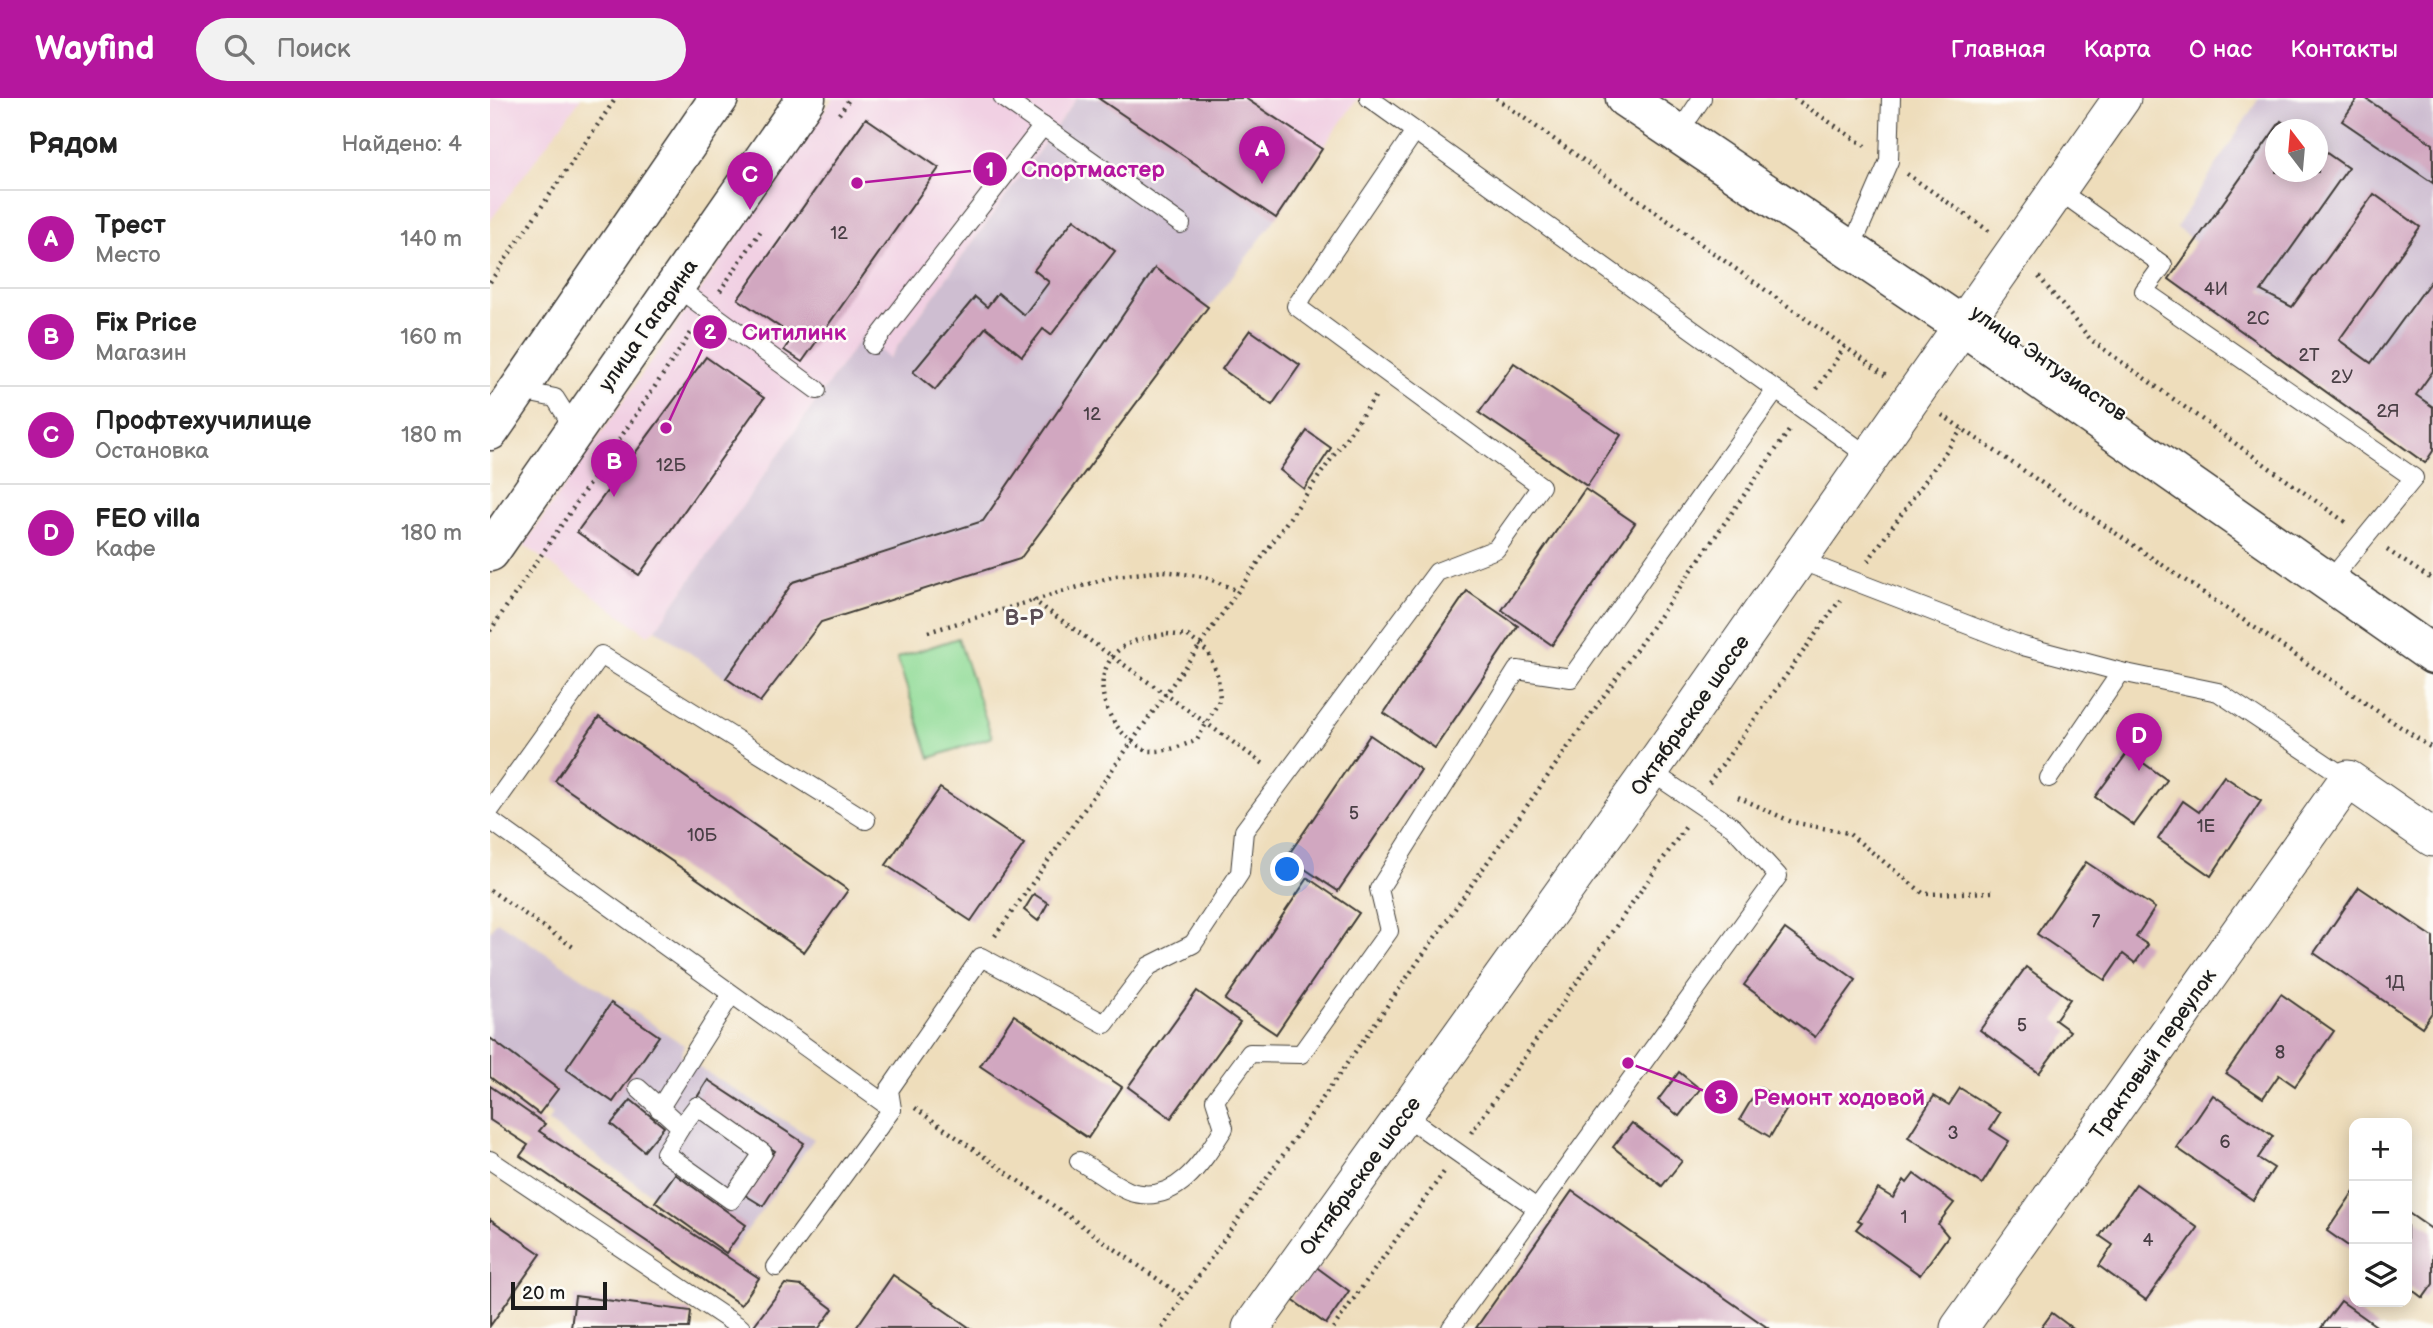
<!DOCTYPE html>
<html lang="ru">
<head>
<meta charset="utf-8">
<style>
  body { margin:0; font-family:"Balsamiq Sans",sans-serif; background:#f2f2f2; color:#222 }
  .controls { position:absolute; right:21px; bottom:21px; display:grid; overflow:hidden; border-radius:14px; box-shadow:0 4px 18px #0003 }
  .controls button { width:63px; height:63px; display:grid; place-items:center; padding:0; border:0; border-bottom:2px solid #e0e0e0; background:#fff; color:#222; font:35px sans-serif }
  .compass { position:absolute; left:1775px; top:21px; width:63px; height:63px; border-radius:50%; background:#fff; box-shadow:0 4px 18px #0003; rotate:344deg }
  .scale { position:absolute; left:21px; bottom:18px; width:96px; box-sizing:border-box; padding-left:7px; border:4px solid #1c1c1c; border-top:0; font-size:19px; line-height:24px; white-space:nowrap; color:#1c1c1c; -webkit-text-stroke:5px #fdfcf7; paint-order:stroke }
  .you { position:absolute; left:798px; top:772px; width:24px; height:24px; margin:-18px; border:5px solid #fff; border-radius:50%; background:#1a73e8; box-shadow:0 0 0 10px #1a73e833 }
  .badge { display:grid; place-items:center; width:46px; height:46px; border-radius:50%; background:#b5179e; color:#fff; font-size:23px; font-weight:700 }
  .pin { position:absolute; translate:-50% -58px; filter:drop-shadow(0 2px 4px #0008) }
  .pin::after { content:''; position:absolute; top:37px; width:24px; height:21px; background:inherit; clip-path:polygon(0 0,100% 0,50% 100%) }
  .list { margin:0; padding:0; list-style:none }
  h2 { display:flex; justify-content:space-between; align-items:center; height:91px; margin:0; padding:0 28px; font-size:30px }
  h2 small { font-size:23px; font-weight:400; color:#767676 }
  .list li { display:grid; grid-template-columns:46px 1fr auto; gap:21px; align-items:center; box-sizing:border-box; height:98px; padding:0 28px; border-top:2px solid #e0e0e0 }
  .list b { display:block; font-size:26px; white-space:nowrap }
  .list p { margin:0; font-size:23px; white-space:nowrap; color:#767676 }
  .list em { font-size:23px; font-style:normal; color:#767676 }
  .icon { flex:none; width:38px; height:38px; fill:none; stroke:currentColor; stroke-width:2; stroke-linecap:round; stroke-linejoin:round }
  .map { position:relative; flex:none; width:1943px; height:1230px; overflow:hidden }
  header { display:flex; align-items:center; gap:42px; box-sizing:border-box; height:98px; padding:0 35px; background:#b5179e; color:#fff }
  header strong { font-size:33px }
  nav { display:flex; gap:38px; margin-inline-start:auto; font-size:24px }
  .search { width:490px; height:63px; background:#f2f2f2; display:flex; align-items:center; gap:18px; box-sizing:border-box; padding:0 24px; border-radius:38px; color:#767676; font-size:26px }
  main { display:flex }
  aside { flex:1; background:#fff }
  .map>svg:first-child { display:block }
  .built { fill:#f1d0e3 }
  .industrial { fill:#cebed1; fill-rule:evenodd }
  .green { fill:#91db97; stroke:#567c5a; stroke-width:2 }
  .building { fill:#d1a7c0 }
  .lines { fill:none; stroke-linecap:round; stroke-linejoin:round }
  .service-casing { stroke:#3c3934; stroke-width:20 }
  .minor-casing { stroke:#3c3934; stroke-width:39 }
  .tertiary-casing { stroke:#3c3934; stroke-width:41 }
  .path { stroke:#3c3934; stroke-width:4.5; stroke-dasharray:2 5; stroke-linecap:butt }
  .service { stroke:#fff; stroke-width:18 }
  .minor { stroke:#fff; stroke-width:37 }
  .tertiary { stroke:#fff; stroke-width:38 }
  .labels { text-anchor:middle; stroke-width:5; stroke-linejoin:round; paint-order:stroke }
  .number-label { font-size:18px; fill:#493f45 }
  .street-label { font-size:21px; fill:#1c1c1c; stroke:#fdfcf7 }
  .neighbourhood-label { font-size:23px; font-weight:bold; fill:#5b4d55; stroke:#fdfcf7 }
  .leader { fill:none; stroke:#b5179e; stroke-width:2.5 }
  .callout-dot { fill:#b5179e; stroke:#fdfcf7; stroke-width:2.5 }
  .mark-label { font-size:21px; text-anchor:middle; font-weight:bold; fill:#fff }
  .callout-label { font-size:23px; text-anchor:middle; font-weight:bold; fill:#b5179e; stroke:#fdfcf7; stroke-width:5; stroke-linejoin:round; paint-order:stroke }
</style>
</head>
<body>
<header>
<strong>Wayfind</strong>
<div class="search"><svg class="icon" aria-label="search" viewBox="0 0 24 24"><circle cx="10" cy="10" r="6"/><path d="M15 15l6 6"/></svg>Поиск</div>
<nav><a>Главная</a><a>Карта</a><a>О нас</a><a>Контакты</a></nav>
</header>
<main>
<aside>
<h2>Рядом<small>Найдено: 4</small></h2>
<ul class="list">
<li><span class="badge">A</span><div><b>Трест</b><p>Место</p></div><em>140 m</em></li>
<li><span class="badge">B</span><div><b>Fix Price</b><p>Магазин</p></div><em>160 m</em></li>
<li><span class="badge">C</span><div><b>Профтехучилище</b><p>Остановка</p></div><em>180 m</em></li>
<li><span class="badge">D</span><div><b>FEO villa</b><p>Кафе</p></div><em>180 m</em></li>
</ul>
</aside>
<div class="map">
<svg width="1943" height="1230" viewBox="0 0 1943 1230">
  <rect width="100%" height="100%" fill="#fdfcf7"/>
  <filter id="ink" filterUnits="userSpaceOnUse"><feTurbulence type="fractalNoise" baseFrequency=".0143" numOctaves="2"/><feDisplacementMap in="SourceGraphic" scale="14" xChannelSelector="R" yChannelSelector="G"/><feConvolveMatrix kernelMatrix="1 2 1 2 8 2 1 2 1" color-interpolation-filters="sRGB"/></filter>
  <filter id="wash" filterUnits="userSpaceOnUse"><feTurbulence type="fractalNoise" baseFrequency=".00686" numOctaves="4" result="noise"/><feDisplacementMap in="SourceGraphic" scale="28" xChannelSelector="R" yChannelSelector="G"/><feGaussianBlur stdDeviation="1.57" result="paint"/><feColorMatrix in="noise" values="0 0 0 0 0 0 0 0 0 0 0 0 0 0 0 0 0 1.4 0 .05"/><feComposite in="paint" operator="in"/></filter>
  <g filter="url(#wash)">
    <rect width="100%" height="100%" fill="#edb"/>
    <!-- built -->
    <g class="built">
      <path d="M 0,0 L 91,0 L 0,123 Z"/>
      <path d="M 343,0 L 587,0 L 398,261 L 372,238 L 166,531 L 158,537 L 34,447 Z"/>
      <path d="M 608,0 L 868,0 L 832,51 Z"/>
    </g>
    <!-- industrial -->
    <g class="industrial">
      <path d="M 587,0 L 608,0 L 786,120 L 530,461 L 332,524 L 270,604 L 166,531 L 372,238 L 399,260 Z"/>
      <path d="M 1769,0 L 1943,0 L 1943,314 L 1686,130 ZM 1786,32 L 1828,32 L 1828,74 L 1786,74 Z"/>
      <path d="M 7,823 L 194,947 L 191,957 L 199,963 L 324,1041 L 242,1153 L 58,1024 L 62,1016 L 0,976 L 0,833 Z"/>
    </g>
    <!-- green -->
    <path class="green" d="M 468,540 L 502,639 L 440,660 L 407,560 Z"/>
    <g id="blocks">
      <!-- building -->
      <g class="building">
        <path d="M 608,0 L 755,0 L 832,51 L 786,120 Z"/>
        <path d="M 1868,0 L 1875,0 L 1943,46 L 1943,85 L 1852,23 Z"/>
        <path d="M 376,20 L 449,70 L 312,264 L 294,252 L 303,238 L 248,201 Z"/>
        <path d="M 1791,23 L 1803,32 L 1786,32 L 1786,74 L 1828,74 L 1828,49 L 1858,70 L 1771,193 L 1802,209 L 1884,96 L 1930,129 L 1849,242 L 1881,265 L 1943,180 L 1943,273 L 1926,297 L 1943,309 L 1943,353 L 1935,365 L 1679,181 Z"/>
        <path d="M 584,121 L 625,153 L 561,237 L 553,231 L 532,258 L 496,229 L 445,292 L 423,274 L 485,199 L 497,209 L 508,195 L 534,217 L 559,184 L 544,172 Z"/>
        <path d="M 665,170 L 718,209 L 530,461 L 331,524 L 270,604 L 236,580 L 303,484 L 493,423 Z"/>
        <path d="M 760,232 L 810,267 L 782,307 L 732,271 Z"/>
        <path d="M 216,259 L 274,300 L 149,477 L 87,434 Z"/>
        <path d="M 1024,265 L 1131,337 L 1097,388 L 989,315 Z"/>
        <path d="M 817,333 L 841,350 L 814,391 L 790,372 Z"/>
        <path d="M 1095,391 L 1145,425 L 1062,547 L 1012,512 Z"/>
        <path d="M 977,493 L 1028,528 L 945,650 L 894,615 Z"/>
        <path d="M 109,619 L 358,792 L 314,854 L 65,683 Z"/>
        <path d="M 880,637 L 931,672 L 848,793 L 797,759 Z"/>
        <path d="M 1638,654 L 1677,682 L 1644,727 L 1605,699 Z"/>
        <path d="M 1734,678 L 1771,703 L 1721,778 L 1668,741 L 1693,703 L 1709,714 Z"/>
        <path d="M 450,690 L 534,746 L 481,823 L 396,767 Z"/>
        <path d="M 1596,764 L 1665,810 L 1646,839 L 1658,847 L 1645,865 L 1633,856 L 1615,882 L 1547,836 Z"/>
        <path d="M 818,780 L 869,815 L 786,936 L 735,902 Z"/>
        <path d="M 1869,789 L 1943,839 L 1943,913 L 1932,929 L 1824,855 Z"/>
        <path d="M 544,796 L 558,805 L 548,823 L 534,812 Z"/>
        <path d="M 1295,831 L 1366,882 L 1325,939 L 1254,887 Z"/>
        <path d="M 1536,869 L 1580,901 L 1565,922 L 1580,933 L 1549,975 L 1490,932 Z"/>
        <path d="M 707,893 L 750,924 L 681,1020 L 638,989 Z"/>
        <path d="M 1791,896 L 1844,933 L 1805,988 L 1789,977 L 1773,1000 L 1736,975 Z"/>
        <path d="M 121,905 L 169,938 L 123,1004 L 76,971 Z"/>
        <path d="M 524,917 L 632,989 L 598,1040 L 490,968 Z"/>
        <path d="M 0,940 L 68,991 L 49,1016 L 0,979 Z"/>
        <path d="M 1189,974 L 1210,991 L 1189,1018 L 1168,1002 Z"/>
        <path d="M 218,982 L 314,1045 L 273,1108 L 255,1097 L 285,1053 L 206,1001 Z"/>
        <path d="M 0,988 L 55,1026 L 49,1033 L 269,1180 L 251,1207 L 30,1058 L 38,1047 L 0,1022 Z"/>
        <path d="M 1269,989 L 1299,1007 L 1280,1039 L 1250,1021 Z"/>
        <path d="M 1470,990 L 1510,1015 L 1500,1031 L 1519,1043 L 1492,1086 L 1418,1039 L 1444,998 L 1459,1007 Z"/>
        <path d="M 1723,997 L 1783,1038 L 1768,1060 L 1784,1070 L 1763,1102 L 1687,1050 Z"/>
        <path d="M 141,1002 L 174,1029 L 154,1053 L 121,1026 Z"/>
        <path d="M 1142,1025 L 1192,1063 L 1172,1088 L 1123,1049 Z"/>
        <path d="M 185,1076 L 256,1127 L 236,1155 L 165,1104 Z"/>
        <path d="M 1424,1076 L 1464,1105 L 1448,1126 L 1458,1138 L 1430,1177 L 1366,1131 L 1372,1124 L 1368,1122 L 1388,1091 L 1403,1100 L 1414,1082 L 1417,1085 Z"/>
        <path d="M 1646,1086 L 1708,1130 L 1656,1202 L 1609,1168 L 1623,1147 L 1610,1138 Z"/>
        <path d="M 1082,1093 L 1278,1230 L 986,1230 Z"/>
        <path d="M 1864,1093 L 1864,1152 L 1837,1133 Z"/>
        <path d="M 1917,1114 L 1943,1132 L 1943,1186 L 1933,1200 L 1917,1188 Z"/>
        <path d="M 0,1121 L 51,1156 L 0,1228 Z"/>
        <path d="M 825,1168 L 859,1193 L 836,1226 L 801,1201 Z"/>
        <path d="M 403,1177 L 480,1230 L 366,1230 Z"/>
        <path d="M 295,1186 L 312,1188 L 343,1211 L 329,1230 L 262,1230 Z"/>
        <path d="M 85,1198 L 201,1213 L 199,1230 L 81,1230 Z"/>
        <path d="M 1851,1203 L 1889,1230 L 1831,1230 Z"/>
        <path d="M 1562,1215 L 1582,1230 L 1551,1230 Z"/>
      </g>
    </g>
  </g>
  <g filter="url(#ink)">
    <use href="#blocks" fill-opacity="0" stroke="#3c3934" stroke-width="2"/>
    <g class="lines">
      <!-- service casing -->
      <g class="service-casing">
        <g id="service">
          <path d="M 513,0 L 691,126"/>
          <path d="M 879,0 L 1381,360"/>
          <path d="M 1200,18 L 1212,0"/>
          <path d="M 1568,92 L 1673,167 L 1654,193 L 1924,380 L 1851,469"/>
          <path d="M 1368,134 L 1399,63 L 1401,0"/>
          <path d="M 185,188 L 327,292"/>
          <path d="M 383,247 L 553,28"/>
          <path d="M 28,301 L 41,295 L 65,300 L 77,319 L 77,337"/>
          <path d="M 1309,462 L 1533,548 L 1631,574 L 1728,594 L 1858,681"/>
          <path d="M 1559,680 L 1631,574"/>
          <path d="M 0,712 L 111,557 L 376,722"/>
          <path d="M 0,722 L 402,1011 L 399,992 L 491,859 L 615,926 L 659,868 L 703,846 L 750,775 L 754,733 L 947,474 L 1006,451 L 1051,388 L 806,208 L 925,33"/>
          <path d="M 148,990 L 191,1029 L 175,1055 L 241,1102 L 273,1055 L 207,1008 L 191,1029"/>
          <path d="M 169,1011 L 241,897"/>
          <path d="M 914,1017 L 1048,1111"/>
          <path d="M 0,1062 L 251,1230"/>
          <path d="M 589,1063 C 604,1071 630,1092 645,1095 C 689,1105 714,1061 734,1030 L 725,1002 L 760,955 L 811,956 L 899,833 L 889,791 L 1027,572 L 1081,580 L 1286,292"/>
          <path d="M 286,1169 L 402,1011"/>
          <path d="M 961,1230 L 1288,778 L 1243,729 L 1160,673"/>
        </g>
      </g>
      <!-- minor casing -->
      <g class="minor-casing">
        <g id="minor">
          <path d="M 761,1230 L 1160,673 L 1632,0"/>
          <path d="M 1469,1230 L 1858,681 L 1943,740"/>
        </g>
      </g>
      <!-- tertiary casing -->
      <g class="tertiary-casing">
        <g id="tertiary">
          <path d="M 1135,0 L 1473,228 L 1943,557"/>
          <path d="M 0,333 L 229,0"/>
          <path d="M 0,454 L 316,0"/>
        </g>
      </g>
      <!-- path -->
      <g class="path">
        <path d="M 1006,0 L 1396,278"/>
        <path d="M 1304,0 L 1375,48"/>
        <path d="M 349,16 L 360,0"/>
        <path d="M 1417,76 L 1499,133"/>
        <path d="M 1549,179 L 1601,242 L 1858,426"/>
        <path d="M 0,184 L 126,0"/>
        <path d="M 230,193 L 272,131"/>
        <path d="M 1327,291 L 1355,248"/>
        <path d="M 1452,317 L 1943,651"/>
        <path d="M 1897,452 L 1943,482"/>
        <path d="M 1378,463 L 1472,331"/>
        <path d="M 543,502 L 775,667"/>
        <path d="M 0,533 L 203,232"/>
        <path d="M 438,534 L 625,478 L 674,473 L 715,479 L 748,493"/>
        <path d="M 677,536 L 698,538 L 718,554 L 728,579 L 730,601 L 707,642 C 692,648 676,654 660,653 C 655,653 650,649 646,646 C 618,628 600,587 623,558 C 635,542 659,539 677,536 Z"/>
        <path d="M 1219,685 L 1350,502"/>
        <path d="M 1248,699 L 1302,724 L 1358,735 L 1434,796 L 1503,794"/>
        <path d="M 0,792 L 83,849"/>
        <path d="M 505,838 L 887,296"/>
        <path d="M 425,1010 L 693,1199"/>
        <path d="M 981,1035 L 1197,727"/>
        <path d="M 672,1230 L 1301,330"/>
        <path d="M 843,1230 L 954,1074"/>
      </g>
      <!-- service -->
      <use href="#service" class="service"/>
      <!-- minor -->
      <use href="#minor" class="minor"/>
      <!-- tertiary -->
      <use href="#tertiary" class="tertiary"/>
    </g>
  </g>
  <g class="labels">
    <!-- number labels -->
    <g class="number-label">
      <text x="349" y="141">12</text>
      <text x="1726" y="197">4И</text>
      <text x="1768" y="226">2С</text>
      <text x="1819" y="263">2Т</text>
      <text x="1852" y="285">2У</text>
      <text x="1898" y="319">2Я</text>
      <text x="602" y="322">12</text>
      <text x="181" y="373">12Б</text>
      <text x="864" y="721">5</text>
      <text x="1716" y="734">1Е</text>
      <text x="212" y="743">10Б</text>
      <text x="1606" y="829">7</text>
      <text x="1905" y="890">1Д</text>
      <text x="1532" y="933">5</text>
      <text x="1790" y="960">8</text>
      <text x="1463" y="1041">3</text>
      <text x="1735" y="1050">6</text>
      <text x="1414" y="1125">1</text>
      <text x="1658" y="1148">4</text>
    </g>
    <!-- street labels -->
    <g class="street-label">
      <text transform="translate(158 227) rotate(-55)" y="7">улица Гагарина</text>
      <text transform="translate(1559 265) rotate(35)" y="7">улица Энтузиастов</text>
      <text transform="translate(1200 617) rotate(-55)" y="7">Октябрьское шоссе</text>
      <text transform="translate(1663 956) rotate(-55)" y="7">Трактовый переулок</text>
      <text transform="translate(870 1078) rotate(-54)" y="7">Октябрьское шоссе</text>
    </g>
    <!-- neighbourhood labels -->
    <g class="neighbourhood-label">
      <text x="534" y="527">В-Р</text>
    </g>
  </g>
  <!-- callouts -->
  <path class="leader" d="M367 85L500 71M176 330L220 234M1138 965L1231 999"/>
  <g class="callout-dot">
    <circle cx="367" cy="85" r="7"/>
    <circle cx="176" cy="330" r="7"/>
    <circle cx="1138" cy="965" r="7"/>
    <circle cx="500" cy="71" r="18"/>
    <circle cx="220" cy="234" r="18"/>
    <circle cx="1231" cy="999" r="18"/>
  </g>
  <g class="mark-label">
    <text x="500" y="79">1</text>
    <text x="220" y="241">2</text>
    <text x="1231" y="1006">3</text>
  </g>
  <g class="callout-label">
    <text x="603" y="79">Спортмастер</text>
    <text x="304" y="242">Ситилинк</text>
    <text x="1349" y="1007">Ремонт ходовой</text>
  </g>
</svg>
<div class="controls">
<button>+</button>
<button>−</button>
<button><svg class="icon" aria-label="layers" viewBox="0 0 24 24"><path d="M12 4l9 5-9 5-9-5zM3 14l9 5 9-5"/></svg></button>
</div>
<svg class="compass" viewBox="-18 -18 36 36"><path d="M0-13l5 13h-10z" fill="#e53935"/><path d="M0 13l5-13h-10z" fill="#767676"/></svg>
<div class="scale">20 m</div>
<div class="you"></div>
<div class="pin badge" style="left:772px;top:86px">A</div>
<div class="pin badge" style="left:124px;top:399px">B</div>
<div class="pin badge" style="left:260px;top:112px">C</div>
<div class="pin badge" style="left:1649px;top:673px">D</div>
</div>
</main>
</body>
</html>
